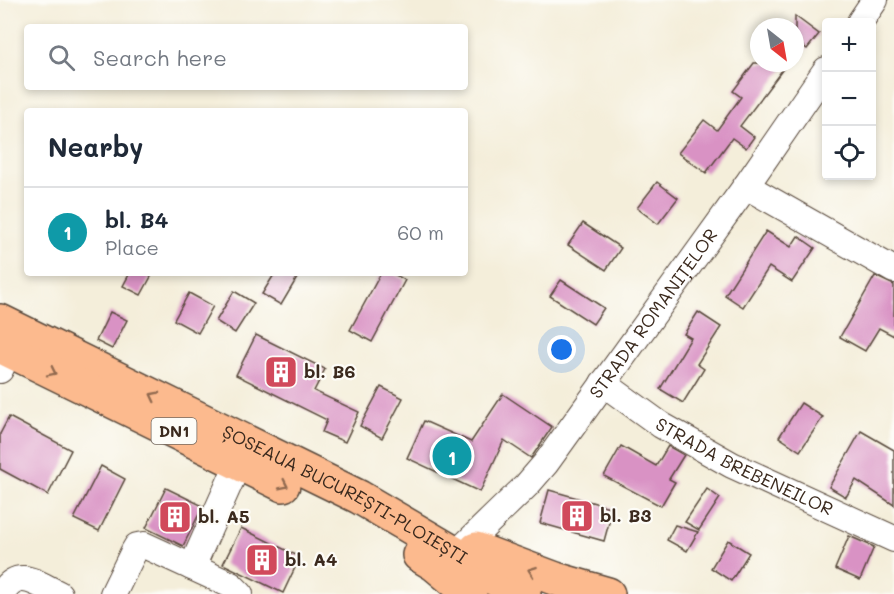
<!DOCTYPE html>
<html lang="en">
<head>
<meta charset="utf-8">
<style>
  body { margin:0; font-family:Mali,sans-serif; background:#f6f6f7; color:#1f2937 }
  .controls { position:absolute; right:18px; top:18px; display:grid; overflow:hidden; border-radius:6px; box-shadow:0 3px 9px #0003 }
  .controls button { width:54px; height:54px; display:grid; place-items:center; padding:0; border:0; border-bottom:2px solid #e0e1e3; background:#fff; color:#1f2937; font:30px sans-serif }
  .compass { position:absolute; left:750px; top:18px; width:54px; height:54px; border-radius:50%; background:#fff; box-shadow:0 3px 9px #0003; rotate:149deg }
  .you { position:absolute; left:562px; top:350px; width:21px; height:21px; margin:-15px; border:4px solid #fff; border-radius:50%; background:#1a73e8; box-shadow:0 0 0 9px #1a73e833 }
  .badge { display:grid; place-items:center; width:39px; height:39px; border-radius:50%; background:#0b8043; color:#fff; font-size:20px; font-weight:700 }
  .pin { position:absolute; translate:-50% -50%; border:3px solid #fff; box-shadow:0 2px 6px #0006 }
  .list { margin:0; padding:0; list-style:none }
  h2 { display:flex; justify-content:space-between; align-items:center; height:78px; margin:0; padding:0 24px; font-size:26px }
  h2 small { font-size:20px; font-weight:400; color:#747a83 }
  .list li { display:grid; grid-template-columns:39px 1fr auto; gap:18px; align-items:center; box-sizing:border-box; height:90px; padding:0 24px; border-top:2px solid #e0e1e3 }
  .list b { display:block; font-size:22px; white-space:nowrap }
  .list p { margin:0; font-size:20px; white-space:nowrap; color:#747a83 }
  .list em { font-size:20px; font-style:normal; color:#747a83 }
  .icon { flex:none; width:33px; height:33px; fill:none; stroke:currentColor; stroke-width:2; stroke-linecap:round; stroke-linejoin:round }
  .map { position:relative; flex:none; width:894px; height:594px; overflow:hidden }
  .search { position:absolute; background:#fff; box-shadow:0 3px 9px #0003; left:24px; top:24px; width:444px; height:66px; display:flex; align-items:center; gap:15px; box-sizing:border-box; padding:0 21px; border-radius:6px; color:#747a83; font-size:22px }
  .panel { position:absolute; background:#fff; box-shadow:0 3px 9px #0003; left:24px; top:108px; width:444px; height:168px; border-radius:6px }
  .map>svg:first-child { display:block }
  .building { fill:#d992c4 }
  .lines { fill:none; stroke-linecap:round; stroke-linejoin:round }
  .minor-casing { stroke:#57473a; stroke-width:28 }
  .highway-casing { stroke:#57473a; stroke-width:36 }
  .minor { stroke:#fff; stroke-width:26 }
  .highway { stroke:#fcba8e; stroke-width:33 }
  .oneway { stroke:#926b50 }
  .labels { text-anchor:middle; stroke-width:4.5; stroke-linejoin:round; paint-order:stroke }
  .shield { fill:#fdfcf7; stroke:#75695f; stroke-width:1.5 }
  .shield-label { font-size:16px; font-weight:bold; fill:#3b2a1e }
  .street-label { font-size:18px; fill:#3b2a1e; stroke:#fdfcf7 }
  .poi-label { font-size:18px; font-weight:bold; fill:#3b2a1e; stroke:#fdfcf7; text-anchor:start }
</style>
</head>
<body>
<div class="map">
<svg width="894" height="594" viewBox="0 0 894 594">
  <rect width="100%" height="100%" fill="#fdfcf7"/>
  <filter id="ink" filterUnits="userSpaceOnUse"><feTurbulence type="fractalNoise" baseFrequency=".0167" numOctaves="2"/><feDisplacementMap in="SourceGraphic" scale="12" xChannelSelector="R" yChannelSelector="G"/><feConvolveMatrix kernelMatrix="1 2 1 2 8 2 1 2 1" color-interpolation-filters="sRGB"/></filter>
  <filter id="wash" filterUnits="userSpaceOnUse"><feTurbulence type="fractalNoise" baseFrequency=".008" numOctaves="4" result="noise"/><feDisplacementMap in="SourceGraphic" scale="24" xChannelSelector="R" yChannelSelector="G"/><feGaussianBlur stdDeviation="1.35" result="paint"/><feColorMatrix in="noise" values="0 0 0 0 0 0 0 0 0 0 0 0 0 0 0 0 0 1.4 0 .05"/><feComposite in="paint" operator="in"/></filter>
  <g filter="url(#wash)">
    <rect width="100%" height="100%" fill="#f4eeda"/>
    <g id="blocks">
      <!-- building -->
      <g class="building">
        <path d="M 795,16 L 819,34 L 807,49 L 795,40 Z"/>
        <path d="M 754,63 L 775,63 L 783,69 L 740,126 L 754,137 L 746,148 L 732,138 L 706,173 L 678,153 L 704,120 L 717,130 L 741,97 L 733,91 Z"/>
        <path d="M 657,182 L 678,198 L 658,224 L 637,208 Z"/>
        <path d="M 583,223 L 621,248 L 606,270 L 568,245 Z"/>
        <path d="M 766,231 L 791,247 L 798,236 L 815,248 L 792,282 L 769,267 L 743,307 L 725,295 Z"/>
        <path d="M 130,273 L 153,273 L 141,295 L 123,286 Z"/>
        <path d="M 275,273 L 300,273 L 281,305 L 262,294 Z"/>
        <path d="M 381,273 L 392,273 L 405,280 L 372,342 L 350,330 Z"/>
        <path d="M 875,276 L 894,285 L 894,336 L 879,328 L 865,351 L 840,337 Z"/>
        <path d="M 561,280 L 604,308 L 593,324 L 550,296 Z"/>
        <path d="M 234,291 L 254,303 L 235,333 L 216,321 Z"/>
        <path d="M 189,293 L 213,306 L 198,333 L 174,320 Z"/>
        <path d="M 110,312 L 127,320 L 112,349 L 96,341 Z"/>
        <path d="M 698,312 L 721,327 L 697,364 L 704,369 L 683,403 L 660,389 L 691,338 L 684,334 Z"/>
        <path d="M 256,335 L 325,369 L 314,391 L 359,412 L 345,442 L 322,432 L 327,420 L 236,375 Z"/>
        <path d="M 381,387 L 403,398 L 382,438 L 360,426 Z"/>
        <path d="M 503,394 L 552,427 L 531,458 L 504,440 L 480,492 L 407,458 L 424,421 L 471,442 Z"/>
        <path d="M 801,403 L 823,417 L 800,451 L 779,437 Z"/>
        <path d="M 9,417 L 71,450 L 48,495 L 0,469 L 0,434 Z"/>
        <path d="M 861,431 L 894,450 L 894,505 L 856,480 L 846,497 L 829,487 Z"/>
        <path d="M 621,446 L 656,466 L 668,446 L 684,455 L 669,479 L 675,482 L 661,506 L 604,476 Z"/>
        <path d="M 101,466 L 125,479 L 99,531 L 74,519 Z"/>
        <path d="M 166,488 L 203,506 L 183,546 L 146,528 Z"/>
        <path d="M 707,489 L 720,498 L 699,530 L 685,522 Z"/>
        <path d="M 549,490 L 613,508 L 604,541 L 540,523 Z"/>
        <path d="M 675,525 L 698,532 L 687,551 L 667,540 Z"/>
        <path d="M 241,528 L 300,557 L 283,593 L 223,564 Z"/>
        <path d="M 849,536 L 874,547 L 860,580 L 835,569 Z"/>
        <path d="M 728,540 L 749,553 L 731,581 L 711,568 Z"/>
      </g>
    </g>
  </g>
  <g filter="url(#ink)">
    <use href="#blocks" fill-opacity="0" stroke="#57473a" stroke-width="1.5"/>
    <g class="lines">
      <!-- minor casing -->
      <g class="minor-casing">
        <g id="minor">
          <path d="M 860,22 L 875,0"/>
          <path d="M 746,186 L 894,270"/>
          <path d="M 0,370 L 9,351"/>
          <path id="s1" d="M 603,383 L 661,425 L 732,465 L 894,539"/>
          <path id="s2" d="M 466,544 L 527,485 L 546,463 L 746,186 L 826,70"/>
          <path d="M 192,567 L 238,464"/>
          <path d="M 2,594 C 18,566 37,584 59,594"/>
          <path d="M 113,594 L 134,551 L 137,546 L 144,545 L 231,585 L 240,594"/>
        </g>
      </g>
      <!-- highway casing -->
      <g class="highway-casing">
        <g id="highway">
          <path id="s3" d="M 0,321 L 359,497 L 456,554 L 503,584 L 524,594"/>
          <path d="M 0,346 L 283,485"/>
          <path d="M 476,549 L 556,579 L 608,594"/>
          <path d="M 419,555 L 434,564 L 470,594"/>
        </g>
      </g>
      <!-- minor -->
      <use href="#minor" class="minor"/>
      <!-- highway -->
      <use href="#highway" class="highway"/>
    </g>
    <!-- one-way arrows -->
    <defs><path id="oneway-chevron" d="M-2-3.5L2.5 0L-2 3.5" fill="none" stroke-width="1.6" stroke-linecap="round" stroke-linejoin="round" transform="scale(1.5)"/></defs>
    <g class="oneway">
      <use href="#oneway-chevron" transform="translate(52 372) rotate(26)"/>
      <use href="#oneway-chevron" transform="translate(154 396) rotate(-153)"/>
      <use href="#oneway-chevron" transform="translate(284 485) rotate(26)"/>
      <use href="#oneway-chevron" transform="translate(532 571) rotate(-160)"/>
    </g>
  </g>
  <!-- icons -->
  <defs>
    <g id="building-square" transform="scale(1.725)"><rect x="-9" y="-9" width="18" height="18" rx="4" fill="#d1495b" stroke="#fdfcf7"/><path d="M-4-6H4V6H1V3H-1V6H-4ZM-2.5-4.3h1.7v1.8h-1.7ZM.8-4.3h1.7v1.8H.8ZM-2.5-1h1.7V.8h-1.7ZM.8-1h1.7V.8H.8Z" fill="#fff"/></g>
  </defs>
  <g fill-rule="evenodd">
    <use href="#building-square" x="281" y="372"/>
    <use href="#building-square" x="577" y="516"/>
    <use href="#building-square" x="175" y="517"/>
    <use href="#building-square" x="262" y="560"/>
  </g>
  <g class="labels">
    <!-- shield labels -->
    <rect class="shield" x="151.5" y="418" width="45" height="26" rx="4.5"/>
    <g class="shield-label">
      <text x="174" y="437">DN1</text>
    </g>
    <!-- street labels -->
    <g class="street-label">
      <text dy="6" stroke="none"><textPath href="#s2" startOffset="298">STRADA ROMANIȚELOR</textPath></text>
      <text dy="6" stroke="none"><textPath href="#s1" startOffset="165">STRADA BREBENEILOR</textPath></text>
      <text dy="6" stroke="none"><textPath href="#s3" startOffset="386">ȘOSEAUA BUCUREȘTI-PLOIEȘTI</textPath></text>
    </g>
    <!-- poi labels -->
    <g class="poi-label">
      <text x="304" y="378">bl. B6</text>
      <text x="600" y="522">bl. B3</text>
      <text x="198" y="523">bl. A5</text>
      <text x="285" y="566">bl. A4</text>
    </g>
  </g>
</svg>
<div class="controls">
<button>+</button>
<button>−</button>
<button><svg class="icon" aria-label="locate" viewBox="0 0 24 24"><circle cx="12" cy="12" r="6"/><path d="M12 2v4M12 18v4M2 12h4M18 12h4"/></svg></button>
</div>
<svg class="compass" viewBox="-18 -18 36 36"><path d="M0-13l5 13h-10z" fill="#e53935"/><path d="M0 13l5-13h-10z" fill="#747a83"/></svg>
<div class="you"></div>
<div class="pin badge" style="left:452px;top:456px;background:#0f9aa8">1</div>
<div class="search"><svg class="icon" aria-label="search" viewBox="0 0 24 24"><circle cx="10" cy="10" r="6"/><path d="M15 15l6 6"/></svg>Search here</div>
<section class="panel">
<h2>Nearby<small></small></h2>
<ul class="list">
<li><span class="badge" style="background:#0f9aa8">1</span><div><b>bl. B4</b><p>Place</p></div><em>60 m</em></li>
</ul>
</section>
</div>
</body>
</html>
